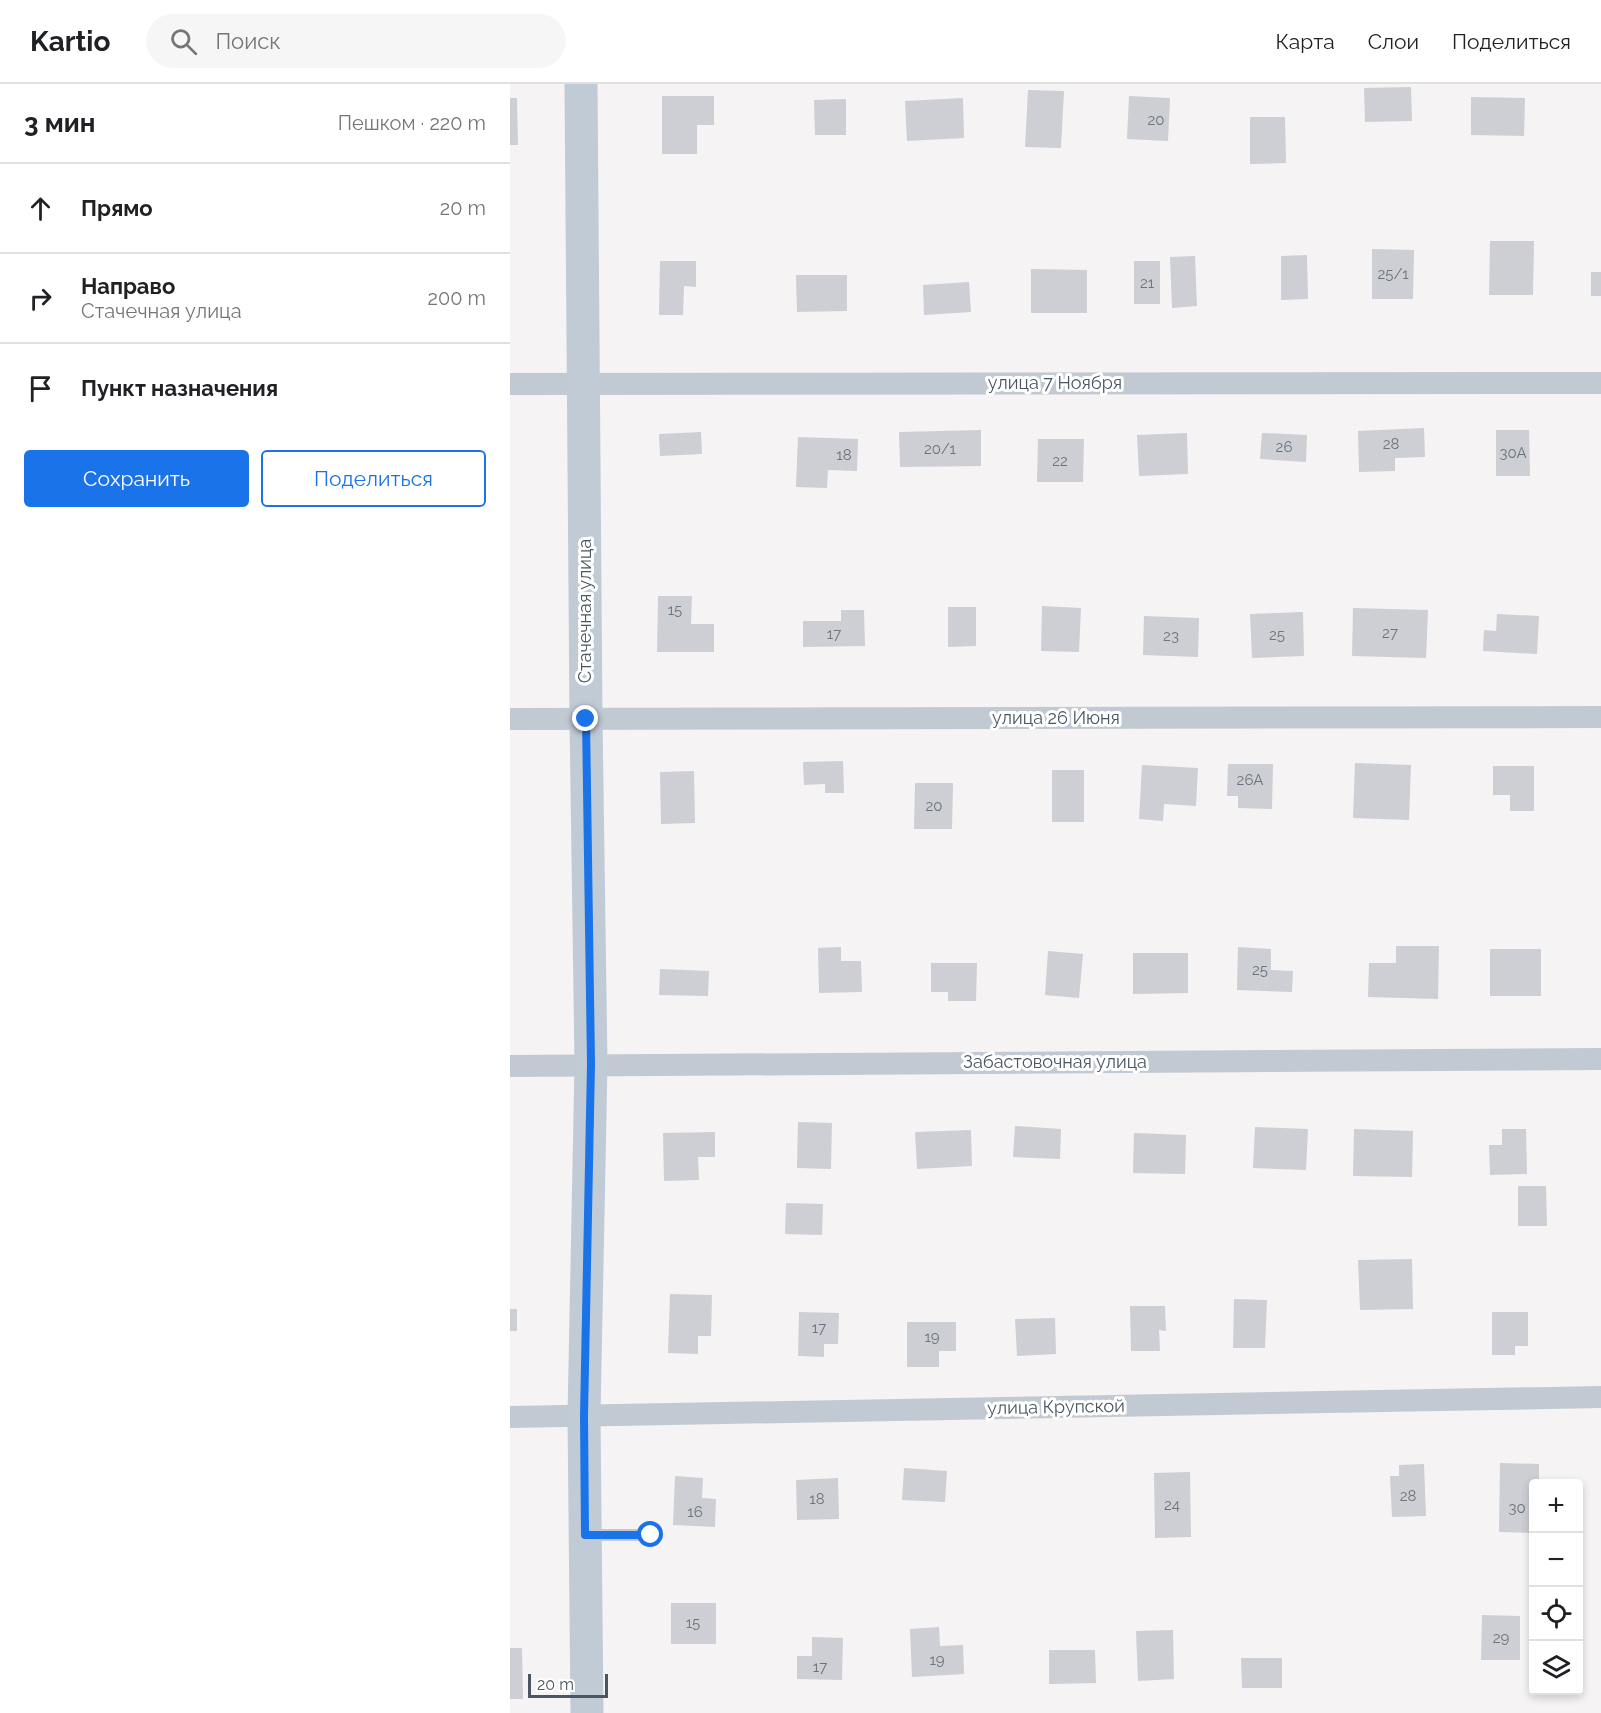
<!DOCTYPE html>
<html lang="ru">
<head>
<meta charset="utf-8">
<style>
  body { margin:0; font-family:Raleway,sans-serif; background:#f6f6f6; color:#202124 }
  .controls { position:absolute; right:18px; bottom:18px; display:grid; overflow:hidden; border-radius:6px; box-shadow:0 3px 9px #0003 }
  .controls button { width:54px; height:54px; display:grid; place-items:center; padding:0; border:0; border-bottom:2px solid #e0e0e0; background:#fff; color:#202124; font:30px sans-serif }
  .scale { position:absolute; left:18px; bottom:15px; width:80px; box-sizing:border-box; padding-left:6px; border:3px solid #4a5661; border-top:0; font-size:16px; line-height:21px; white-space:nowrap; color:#4a5661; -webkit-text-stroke:4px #fff; paint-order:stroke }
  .stop { position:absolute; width:18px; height:18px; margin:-14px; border:4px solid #1a73e8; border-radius:50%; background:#fff }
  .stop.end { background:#1a73e8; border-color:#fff; box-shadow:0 2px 6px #0008 }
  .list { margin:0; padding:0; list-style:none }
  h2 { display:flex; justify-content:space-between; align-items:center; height:78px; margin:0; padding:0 24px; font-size:26px }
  h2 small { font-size:20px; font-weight:400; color:#757577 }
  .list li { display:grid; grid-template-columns:39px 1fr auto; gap:18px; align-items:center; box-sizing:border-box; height:90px; padding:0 24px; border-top:2px solid #e0e0e0 }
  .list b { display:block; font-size:22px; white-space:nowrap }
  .list p { margin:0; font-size:20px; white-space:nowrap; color:#757577 }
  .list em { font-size:20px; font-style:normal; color:#757577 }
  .actions { display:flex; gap:12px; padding:18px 24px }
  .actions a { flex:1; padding:14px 0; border:2px solid #1a73e8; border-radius:6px; text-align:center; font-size:21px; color:#1a73e8 }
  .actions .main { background:#1a73e8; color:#fff }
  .icon { flex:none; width:33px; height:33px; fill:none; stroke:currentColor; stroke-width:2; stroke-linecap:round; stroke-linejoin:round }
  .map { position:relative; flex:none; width:1091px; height:1629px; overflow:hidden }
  header { display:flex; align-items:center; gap:36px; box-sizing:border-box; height:84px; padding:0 30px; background:#fff; border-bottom:2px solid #e0e0e0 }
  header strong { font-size:28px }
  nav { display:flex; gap:33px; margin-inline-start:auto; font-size:21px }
  .search { width:420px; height:54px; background:#f6f6f6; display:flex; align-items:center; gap:15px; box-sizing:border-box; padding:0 21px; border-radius:33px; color:#757577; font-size:22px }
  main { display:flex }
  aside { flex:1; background:#fff }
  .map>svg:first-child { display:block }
  .building { fill:#cdcfd5 }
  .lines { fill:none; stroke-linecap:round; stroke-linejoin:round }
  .lane { stroke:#c1cad2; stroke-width:12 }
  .street { stroke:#c1cad2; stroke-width:22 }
  .secondary { stroke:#c1cbd6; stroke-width:33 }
  .route { stroke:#1a73e8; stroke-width:8 }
  .labels { text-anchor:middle; stroke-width:6; stroke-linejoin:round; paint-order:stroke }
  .number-label { font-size:15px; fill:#6b747e }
  .street-label { font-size:18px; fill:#4a5661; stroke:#fff }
</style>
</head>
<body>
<header>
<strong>Kartio</strong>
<div class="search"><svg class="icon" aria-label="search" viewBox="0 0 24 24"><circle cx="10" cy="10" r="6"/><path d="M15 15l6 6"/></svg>Поиск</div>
<nav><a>Карта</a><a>Слои</a><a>Поделиться</a></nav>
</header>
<main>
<aside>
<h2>3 мин<small>Пешком · 220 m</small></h2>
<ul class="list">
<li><svg class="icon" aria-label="ahead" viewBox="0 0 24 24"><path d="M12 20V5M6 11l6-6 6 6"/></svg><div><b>Прямо</b></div><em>20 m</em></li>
<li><svg class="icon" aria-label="right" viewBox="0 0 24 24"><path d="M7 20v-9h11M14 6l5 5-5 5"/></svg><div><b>Направо</b><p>Стачечная улица</p></div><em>200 m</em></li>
<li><svg class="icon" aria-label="arrive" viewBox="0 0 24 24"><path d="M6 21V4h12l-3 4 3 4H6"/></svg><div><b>Пункт назначения</b></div></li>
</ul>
<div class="actions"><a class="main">Сохранить</a><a>Поделиться</a></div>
</aside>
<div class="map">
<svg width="1091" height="1629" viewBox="0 0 1091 1629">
  <rect width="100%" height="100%" fill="#f5f3f3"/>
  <!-- building -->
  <g class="building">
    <path d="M 901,3 L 902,37 L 855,38 L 854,4 Z"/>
    <path d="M 518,6 L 554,7 L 551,64 L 515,63 Z"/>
    <path d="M 152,12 L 204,12 L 204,41 L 187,41 L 187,70 L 152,70 Z"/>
    <path d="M 619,12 L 660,14 L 658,57 L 617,55 Z"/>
    <path d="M 961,13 L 1015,14 L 1014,52 L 961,51 Z"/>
    <path d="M 0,14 L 7,14 L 8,61 L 0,61 Z"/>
    <path d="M 453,14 L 454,54 L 397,57 L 395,17 Z"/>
    <path d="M 336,15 L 336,51 L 305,51 L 304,16 Z"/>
    <path d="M 740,33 L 775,33 L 776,79 L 740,80 Z"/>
    <path d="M 980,157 L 1024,157 L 1023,211 L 979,211 Z"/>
    <path d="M 862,165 L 904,166 L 903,215 L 862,215 Z"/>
    <path d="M 797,171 L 798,215 L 771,216 L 771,172 Z"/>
    <path d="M 685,172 L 687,222 L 662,224 L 660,173 Z"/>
    <path d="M 150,177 L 186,177 L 186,203 L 174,202 L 173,231 L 149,231 Z"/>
    <rect x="624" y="177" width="26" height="43"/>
    <path d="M 521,185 L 577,186 L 577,229 L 521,229 Z"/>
    <rect x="1081" y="188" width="10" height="24"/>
    <path d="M 286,191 L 337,191 L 337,227 L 287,228 Z"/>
    <path d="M 459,198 L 461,228 L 414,231 L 413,201 Z"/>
    <path d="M 914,344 L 915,373 L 885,374 L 885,387 L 849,388 L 848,347 Z"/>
    <path d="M 471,346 L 471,382 L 390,383 L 389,348 Z"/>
    <path d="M 986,346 L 1019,346 L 1020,392 L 986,392 Z"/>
    <path d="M 191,348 L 192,370 L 150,372 L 149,350 Z"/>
    <path d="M 677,349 L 678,390 L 629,392 L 627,351 Z"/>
    <path d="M 752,349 L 797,351 L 796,378 L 750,375 Z"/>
    <path d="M 288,353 L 348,355 L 347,387 L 318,386 L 317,404 L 286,403 Z"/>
    <path d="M 528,355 L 574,355 L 573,398 L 527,398 Z"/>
    <path d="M 148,512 L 182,512 L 181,540 L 204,540 L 204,568 L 147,568 Z"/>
    <path d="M 532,522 L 571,524 L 569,568 L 531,567 Z"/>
    <path d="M 438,523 L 466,523 L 466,562 L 438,563 Z"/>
    <path d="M 843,524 L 918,526 L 916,574 L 842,572 Z"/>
    <path d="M 331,526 L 354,526 L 355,562 L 293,563 L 293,537 L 331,537 Z"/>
    <path d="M 793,528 L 794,572 L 742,574 L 740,530 Z"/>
    <path d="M 987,530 L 1029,532 L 1027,570 L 973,567 L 974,546 L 986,547 Z"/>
    <path d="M 634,532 L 689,534 L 688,573 L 633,571 Z"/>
    <path d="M 333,677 L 334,709 L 315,709 L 315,700 L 294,701 L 293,678 Z"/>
    <path d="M 845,679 L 901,681 L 899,736 L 843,734 Z"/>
    <path d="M 718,680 L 763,680 L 762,725 L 728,724 L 728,712 L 717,712 Z"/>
    <path d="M 632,681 L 688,684 L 686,722 L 654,720 L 653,737 L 629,735 Z"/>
    <path d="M 983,682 L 1024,682 L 1024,727 L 1000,727 L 1000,711 L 983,711 Z"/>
    <rect x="542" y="686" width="32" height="52"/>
    <path d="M 184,687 L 185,739 L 151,740 L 150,688 Z"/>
    <path d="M 405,699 L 443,699 L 442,745 L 404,745 Z"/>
    <path d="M 886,862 L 929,862 L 928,915 L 858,913 L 859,879 L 886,879 Z"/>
    <path d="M 331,863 L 331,877 L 351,877 L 352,908 L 309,909 L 308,864 Z"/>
    <path d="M 728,863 L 761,865 L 761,886 L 783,887 L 782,908 L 727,906 Z"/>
    <rect x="980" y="865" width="51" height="47"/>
    <path d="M 538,867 L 573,870 L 569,914 L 535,911 Z"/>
    <path d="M 623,869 L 678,869 L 678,909 L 623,910 Z"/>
    <path d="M 421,879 L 467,879 L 466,917 L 438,917 L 438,908 L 421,908 Z"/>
    <path d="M 150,885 L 199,887 L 198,912 L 149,911 Z"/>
    <path d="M 288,1038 L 322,1039 L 321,1085 L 287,1084 Z"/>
    <path d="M 505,1042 L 551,1045 L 550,1075 L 503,1073 Z"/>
    <path d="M 745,1043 L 798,1045 L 796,1086 L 743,1084 Z"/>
    <path d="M 844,1045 L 903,1047 L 902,1093 L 843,1092 Z"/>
    <path d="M 992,1045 L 1016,1045 L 1017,1090 L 980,1091 L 979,1061 L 992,1061 Z"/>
    <path d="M 461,1046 L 462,1082 L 407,1085 L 405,1048 Z"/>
    <path d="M 205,1048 L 205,1073 L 188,1073 L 189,1096 L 154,1097 L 153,1049 Z"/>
    <path d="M 624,1049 L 676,1051 L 675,1090 L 623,1089 Z"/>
    <path d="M 1008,1102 L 1036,1102 L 1037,1142 L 1008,1142 Z"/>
    <path d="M 276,1119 L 313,1120 L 312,1151 L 275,1150 Z"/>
    <path d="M 902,1175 L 903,1225 L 850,1226 L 848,1176 Z"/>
    <path d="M 160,1210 L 202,1211 L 201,1252 L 188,1252 L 188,1270 L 158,1269 Z"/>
    <path d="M 724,1215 L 757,1216 L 755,1264 L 723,1264 Z"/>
    <path d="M 620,1222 L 655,1222 L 656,1247 L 649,1246 L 650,1267 L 621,1267 Z"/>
    <rect x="0" y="1225" width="7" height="22"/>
    <path d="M 289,1228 L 329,1229 L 328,1260 L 314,1260 L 314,1273 L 288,1272 Z"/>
    <path d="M 982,1228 L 1018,1228 L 1018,1262 L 1005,1262 L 1005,1271 L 982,1271 Z"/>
    <path d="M 545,1234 L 546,1270 L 507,1272 L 505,1235 Z"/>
    <path d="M 397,1238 L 446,1238 L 446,1267 L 429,1267 L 429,1283 L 397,1283 Z"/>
    <path d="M 990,1379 L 1029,1380 L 1029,1400 L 1023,1400 L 1023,1449 L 989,1448 Z"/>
    <path d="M 914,1380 L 916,1432 L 882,1433 L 880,1392 L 889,1392 L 889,1381 Z"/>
    <path d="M 394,1384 L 437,1387 L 435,1418 L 392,1416 Z"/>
    <path d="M 680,1388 L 681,1453 L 645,1454 L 644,1389 Z"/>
    <path d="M 165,1392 L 193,1394 L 192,1414 L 206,1415 L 205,1443 L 163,1441 Z"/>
    <path d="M 328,1394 L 329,1435 L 287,1436 L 286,1396 Z"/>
    <rect x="161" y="1519" width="45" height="41"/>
    <path d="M 972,1531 L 1010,1532 L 1010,1576 L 971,1576 Z"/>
    <path d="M 429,1543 L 430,1562 L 453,1561 L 454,1590 L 402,1593 L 400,1545 Z"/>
    <path d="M 663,1546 L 664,1595 L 628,1597 L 626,1547 Z"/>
    <path d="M 302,1553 L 333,1554 L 332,1596 L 287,1595 L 287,1572 L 302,1572 Z"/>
    <path d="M 0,1564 L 12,1564 L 13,1615 L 0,1615 Z"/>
    <path d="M 539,1566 L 585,1566 L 586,1599 L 539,1600 Z"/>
    <path d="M 731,1574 L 772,1574 L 772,1604 L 732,1604 Z"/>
  </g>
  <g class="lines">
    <!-- lane -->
    <path class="lane" d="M 76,1451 L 141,1451"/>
    <!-- street -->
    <g class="street">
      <path d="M 0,300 L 1091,299"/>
      <path d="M 0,635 L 1091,633"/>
      <path d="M 0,982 L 1091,975"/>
      <path d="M 0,1333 L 1091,1313"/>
    </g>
    <!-- secondary -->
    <path class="secondary" d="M 71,0 L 76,635 L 81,980 L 74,1332 L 77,1629"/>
  </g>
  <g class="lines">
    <!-- route -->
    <path class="route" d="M 76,635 L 81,980 L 74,1332 L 75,1451 L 141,1451"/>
  </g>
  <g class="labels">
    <!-- number labels -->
    <g class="number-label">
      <text x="646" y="41">20</text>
      <text x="883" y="195">25/1</text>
      <text x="637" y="204">21</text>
      <text x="881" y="365">28</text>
      <text x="774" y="368">26</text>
      <text x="430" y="370">20/1</text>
      <text x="1003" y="374">30А</text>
      <text x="334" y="376">18</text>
      <text x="550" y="382">22</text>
      <text x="165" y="531">15</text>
      <text x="880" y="554">27</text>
      <text x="324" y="555">17</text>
      <text x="767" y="556">25</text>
      <text x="661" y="557">23</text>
      <text x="740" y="701">26А</text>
      <text x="424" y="727">20</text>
      <text x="750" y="891">25</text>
      <text x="309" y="1249">17</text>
      <text x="422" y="1258">19</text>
      <text x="898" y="1417">28</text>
      <text x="307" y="1420">18</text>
      <text x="662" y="1426">24</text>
      <text x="1007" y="1429">30</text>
      <text x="185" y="1433">16</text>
      <text x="183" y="1544">15</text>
      <text x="991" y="1559">29</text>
      <text x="427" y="1581">19</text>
      <text x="310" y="1588">17</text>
    </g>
    <!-- street labels -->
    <g class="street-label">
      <text x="545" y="305">улица 7 Ноября</text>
      <text transform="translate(75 527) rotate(-90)" y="6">Стачечная улица</text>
      <text x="546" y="640">улица 26 Июня</text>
      <text x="545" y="984">Забастовочная улица</text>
      <text transform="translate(546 1323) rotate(-1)" y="6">улица Крупской</text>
    </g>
  </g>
</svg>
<div class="controls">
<button>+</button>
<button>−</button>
<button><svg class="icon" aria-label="locate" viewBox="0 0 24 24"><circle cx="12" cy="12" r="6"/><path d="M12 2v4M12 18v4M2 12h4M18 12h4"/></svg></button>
<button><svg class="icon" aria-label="layers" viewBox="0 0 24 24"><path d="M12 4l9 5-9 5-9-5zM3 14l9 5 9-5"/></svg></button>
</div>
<div class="scale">20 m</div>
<div class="stop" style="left:141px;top:1451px"></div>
<div class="stop end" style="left:76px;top:635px"></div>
</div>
</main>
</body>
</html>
